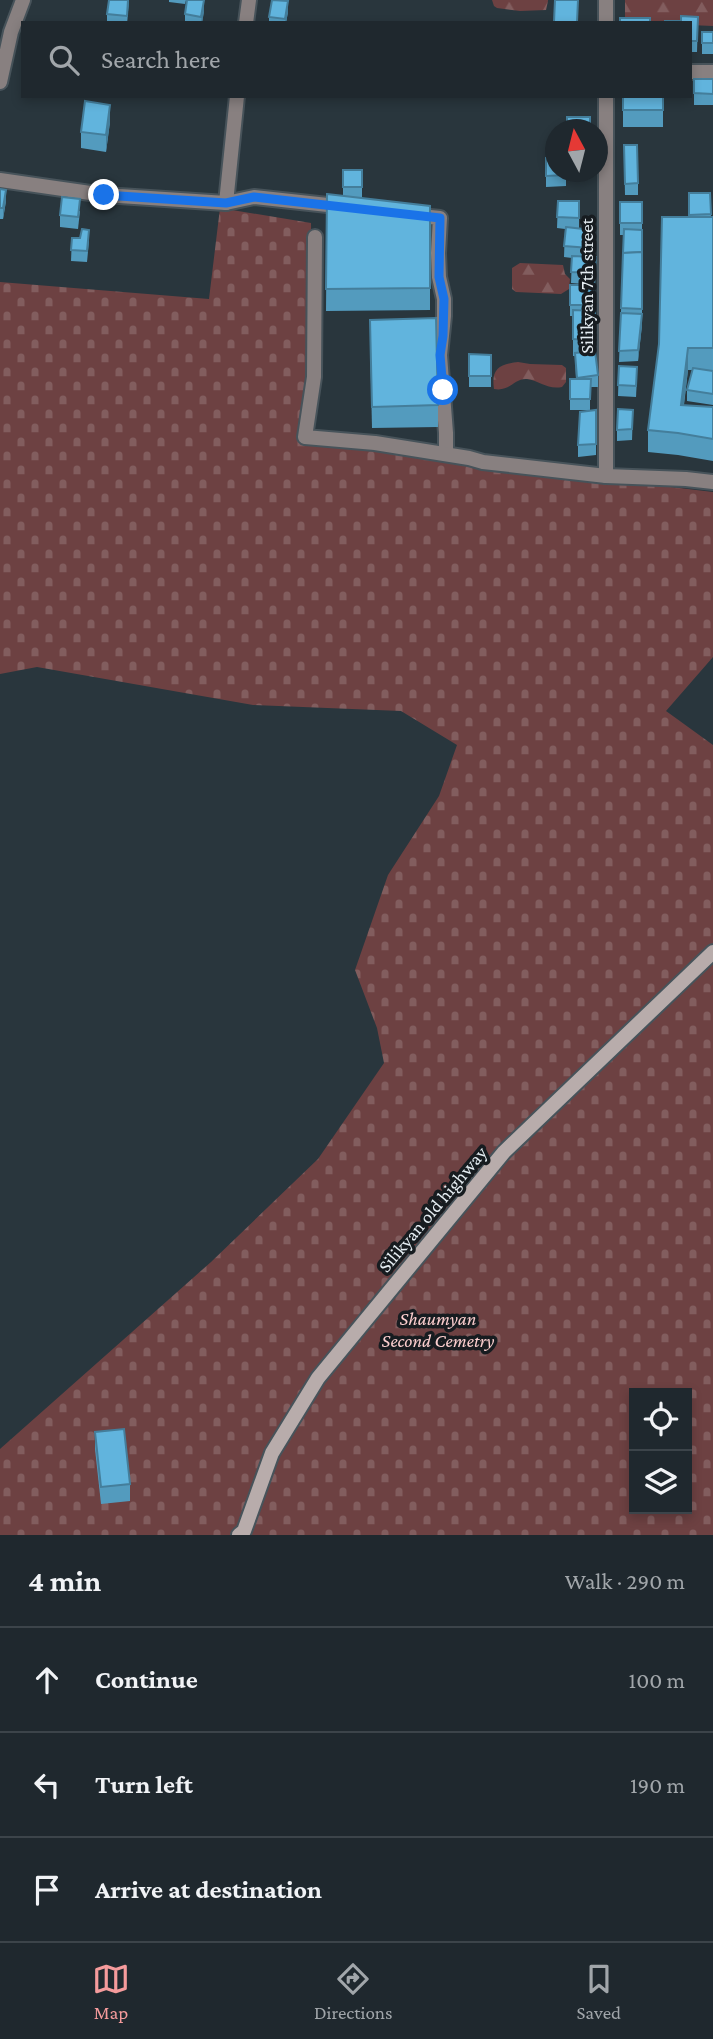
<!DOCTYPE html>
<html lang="en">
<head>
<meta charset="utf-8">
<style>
  body { margin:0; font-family:"Crimson Pro",serif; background:#273036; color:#f1f3f6 }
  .controls { position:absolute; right:21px; bottom:21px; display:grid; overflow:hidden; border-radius:0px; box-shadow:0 4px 10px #0003 }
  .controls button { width:63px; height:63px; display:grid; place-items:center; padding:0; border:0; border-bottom:2px solid #3c444a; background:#1f282e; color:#f1f3f6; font:35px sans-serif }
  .compass { position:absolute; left:545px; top:119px; width:63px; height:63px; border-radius:50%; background:#1f282e; box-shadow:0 4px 10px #0003; rotate:353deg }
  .stop { position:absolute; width:21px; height:21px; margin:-16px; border:5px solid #1a73e8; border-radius:50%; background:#fff }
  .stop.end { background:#1a73e8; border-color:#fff; box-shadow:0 2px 7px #0008 }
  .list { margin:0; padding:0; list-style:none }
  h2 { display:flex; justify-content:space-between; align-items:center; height:91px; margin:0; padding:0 28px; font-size:30px }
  h2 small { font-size:23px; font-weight:400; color:#a1a6aa }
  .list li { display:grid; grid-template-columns:46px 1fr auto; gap:21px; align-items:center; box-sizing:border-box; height:105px; padding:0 28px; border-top:2px solid #3c444a }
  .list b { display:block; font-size:26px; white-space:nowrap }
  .list em { font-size:23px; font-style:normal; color:#a1a6aa }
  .icon { flex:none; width:38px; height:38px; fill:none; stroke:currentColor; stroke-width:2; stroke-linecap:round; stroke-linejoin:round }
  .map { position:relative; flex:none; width:713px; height:1535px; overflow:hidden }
  .search { position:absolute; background:#1f282e; box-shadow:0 4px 10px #0003; left:21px; right:21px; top:21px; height:77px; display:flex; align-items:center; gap:18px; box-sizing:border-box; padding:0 24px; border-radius:0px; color:#a1a6aa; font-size:26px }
  .sheet { height:406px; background:#1f282e }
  nav { display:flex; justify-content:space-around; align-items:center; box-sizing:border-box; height:98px; border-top:2px solid #3c444a; background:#1f282e; font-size:19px; color:#a1a6aa }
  nav a { display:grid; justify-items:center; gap:4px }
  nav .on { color:#f59b9c }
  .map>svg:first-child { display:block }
  .forest { fill:url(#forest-firs) }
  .cemetery { fill:url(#cemetery-stones); fill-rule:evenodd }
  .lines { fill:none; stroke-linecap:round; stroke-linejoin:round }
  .street-casing { stroke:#47535a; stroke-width:18 }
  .secondary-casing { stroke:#47535a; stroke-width:18 }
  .street { stroke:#888080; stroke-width:14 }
  .secondary { stroke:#b8acab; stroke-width:14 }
  .wall { fill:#539bbe }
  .shaded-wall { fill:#447e9b }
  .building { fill:#61b4dd; stroke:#447e9b; stroke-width:2 }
  .route { stroke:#1a73e8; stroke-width:9 }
  .labels { text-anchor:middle; stroke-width:7; stroke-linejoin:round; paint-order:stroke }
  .street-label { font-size:19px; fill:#e5edf2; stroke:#171c20 }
  .park-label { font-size:19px; font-style:italic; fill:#fdcfcf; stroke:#171c20 }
</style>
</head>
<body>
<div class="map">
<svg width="713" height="1535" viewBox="0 0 713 1535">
  <defs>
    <pattern id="forest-firs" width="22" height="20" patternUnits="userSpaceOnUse" patternTransform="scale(1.75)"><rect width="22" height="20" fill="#6d4142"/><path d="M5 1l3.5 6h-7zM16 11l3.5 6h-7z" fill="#825d5e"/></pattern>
    <pattern id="cemetery-stones" width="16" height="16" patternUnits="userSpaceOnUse" patternTransform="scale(1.75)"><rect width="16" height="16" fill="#6d4142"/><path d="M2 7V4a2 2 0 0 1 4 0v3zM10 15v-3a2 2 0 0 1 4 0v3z" fill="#825d5e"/></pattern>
  </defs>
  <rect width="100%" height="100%" fill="#29363d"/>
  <!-- forest -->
  <g class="forest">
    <path d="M 492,0 L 548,0 L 548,1 L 546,10 L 520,11 L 497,8 L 494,6 Z"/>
    <path d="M 625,0 L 713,0 L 713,26 L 690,25 L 690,23 L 625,23 Z"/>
    <path d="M 520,263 L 563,265 L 565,274 L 570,279 L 569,289 L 561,294 L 516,292 L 512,289 L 512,268 Z"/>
    <path d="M 518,362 L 530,364 L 562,365 L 566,368 L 566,382 L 562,387 C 548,390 540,381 527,379 C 514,378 510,392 494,389 C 491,369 499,364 518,362 Z"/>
  </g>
  <!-- cemetery -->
  <path class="cemetery" d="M 220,208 L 311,223 L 312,350 L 302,432 L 455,450 L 654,485 L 713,492 L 713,657 L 666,711 L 713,745 L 713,1535 L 0,1535 L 0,1449 L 211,1262 L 318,1159 L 384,1063 L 377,1028 L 355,970 L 388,875 L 439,796 L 457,745 L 401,711 L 253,705 L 37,667 L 0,674 L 0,282 L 209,299 ZM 634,1393 L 687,1393 L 687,1509 L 634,1509 Z"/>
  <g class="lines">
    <!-- street casing -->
    <g class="street-casing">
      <g id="street">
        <path d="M 606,0 L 606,23"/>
        <path d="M 246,23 L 249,0"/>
        <path d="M 690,72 L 713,72"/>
        <path d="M 0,82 L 11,32 L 23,0"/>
        <path d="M 606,96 L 606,476"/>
        <path d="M 0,180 L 104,195 L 226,203 L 254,197 L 346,207"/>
        <path d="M 226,203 L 237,96"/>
        <path d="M 411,215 L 440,218 L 438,253 L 439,277 L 444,299 L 444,316 L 440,355 L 446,433 L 446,454"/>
        <path d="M 315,237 L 314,377 L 305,437 L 375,443 L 469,458 L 483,462 L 606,476 L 686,479 L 713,482"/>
      </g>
    </g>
    <!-- secondary casing -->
    <g class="secondary-casing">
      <path id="secondary" d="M 239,1535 L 244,1531 L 272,1453 L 318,1378 L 504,1152 L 713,952"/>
    </g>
    <!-- street -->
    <use href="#street" class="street"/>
    <!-- secondary -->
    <use href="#secondary" class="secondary"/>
  </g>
  <!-- wall -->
  <g class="wall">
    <path d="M 129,0 L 127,23 L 107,23 L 107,14 Z"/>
    <path d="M 169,0 L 186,0 L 185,4 L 169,2 Z"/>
    <path d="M 204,11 L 202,23 L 185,23 L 185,14 Z"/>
    <path d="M 288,12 L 286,23 L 269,23 L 269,17 Z"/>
    <path d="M 698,17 L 697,52 L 690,52 L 690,23 L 681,21 Z"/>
    <rect x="702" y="32" width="11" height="22"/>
    <rect x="694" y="79" width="19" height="26"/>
    <rect x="623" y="96" width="40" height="31"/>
    <path d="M 110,122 L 106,152 L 81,148 L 81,132 Z"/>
    <path d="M 624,145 L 638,183 L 638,195 L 625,195 Z"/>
    <path d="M 546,158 L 566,172 L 566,186 L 546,187 Z"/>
    <path d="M 343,170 L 362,170 L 362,198 L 430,206 L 430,310 L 326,311 L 327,194 L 343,196 Z"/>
    <path d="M 0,189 L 6,201 L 3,219 L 0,219 Z"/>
    <path d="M 689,193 L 710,193 L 711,217 L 713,217 L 713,370 L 708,370 L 713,371 L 713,405 L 687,401 L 687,390 L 693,370 L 688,370 L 684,405 L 713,407 L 713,461 L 678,455 L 648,452 L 648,430 L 689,217 Z"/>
    <path d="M 558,201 L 579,201 L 579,229 L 592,241 L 590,257 L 596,268 L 595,285 L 571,283 L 572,258 L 564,257 L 565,229 L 557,228 Z"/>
    <path d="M 620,202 L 642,202 L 642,325 L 638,361 L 619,362 L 624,235 L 620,235 Z"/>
    <path d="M 80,211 L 78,229 L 60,227 L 60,215 Z"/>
    <path d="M 72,238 L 89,241 L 87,262 L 71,261 Z"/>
    <path d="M 570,285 L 593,285 L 593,311 L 595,311 L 595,351 L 598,375 L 598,387 L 590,387 L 590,410 L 570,410 L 570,379 L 576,379 L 575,356 L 573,356 L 573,316 L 570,316 Z"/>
    <path d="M 370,341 L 438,405 L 438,427 L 372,428 Z"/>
    <path d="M 469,354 L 491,355 L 491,387 L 469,387 Z"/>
    <path d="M 619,366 L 637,378 L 636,397 L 618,396 Z"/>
    <path d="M 596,410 L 596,455 L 578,457 L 578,445 Z"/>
    <path d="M 633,410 L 632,440 L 617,441 L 617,430 Z"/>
    <path d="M 95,1432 L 130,1484 L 130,1501 L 101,1504 L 95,1449 Z"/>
  </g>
  <!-- shaded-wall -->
  <g class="shaded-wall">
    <path d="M 128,0 L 129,0 L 127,23 L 127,16 Z"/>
    <path d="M 204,0 L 204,11 L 202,23 L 201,23 Z"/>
    <path d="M 288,1 L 288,12 L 286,23 L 285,23 Z"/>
    <path d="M 110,105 L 110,122 L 106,152 L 106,135 Z"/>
    <path d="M 6,190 L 6,201 L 3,219 L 3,208 Z"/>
    <path d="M 642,314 L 642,325 L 638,361 L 638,350 Z"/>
    <path d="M 688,348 L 688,370 L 681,427 L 681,405 Z"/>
  </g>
  <!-- building -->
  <g class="building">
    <path d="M 109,0 L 128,0 L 127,16 L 107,14 Z"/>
    <path d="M 187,0 L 204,0 L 201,17 L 185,14 Z"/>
    <path d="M 272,0 L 288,1 L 285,19 L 269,17 Z"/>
    <path d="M 555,0 L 578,0 L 577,22 L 554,22 Z"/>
    <path d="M 681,16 L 698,17 L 697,41 L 690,41 L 690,23 L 665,23 L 665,21 L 681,21 Z"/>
    <rect x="620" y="18" width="30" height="5"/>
    <rect x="702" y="32" width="11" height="11"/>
    <path d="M 694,79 L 713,79 L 713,94 L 694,93 Z"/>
    <rect x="623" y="96" width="40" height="14"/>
    <path d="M 85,101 L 110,105 L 106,135 L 81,132 Z"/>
    <rect x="567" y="117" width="23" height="13"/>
    <path d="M 624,145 L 637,145 L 638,183 L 625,184 Z"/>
    <path d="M 556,157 L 556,172 L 566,172 L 566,175 L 546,176 L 546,158 Z"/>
    <rect x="343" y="170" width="19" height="17"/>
    <path d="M 0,189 L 6,190 L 3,208 L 0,208 Z"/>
    <path d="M 689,193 L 710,193 L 711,214 L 689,215 Z"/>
    <path d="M 327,194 L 430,206 L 430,288 L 326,289 Z"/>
    <path d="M 62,197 L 80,199 L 78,217 L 60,215 Z"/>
    <path d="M 558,201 L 579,201 L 579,218 L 557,217 Z"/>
    <rect x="620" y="202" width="22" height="21"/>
    <path d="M 662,217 L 713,217 L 713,348 L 688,348 L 681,405 L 713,407 L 713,439 L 678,433 L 648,430 L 659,344 Z"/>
    <path d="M 566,227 L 592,230 L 590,248 L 564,246 Z"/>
    <path d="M 82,229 L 89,230 L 87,251 L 71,250 L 72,238 L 80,238 Z"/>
    <path d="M 624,229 L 642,230 L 642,256 L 642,252 L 623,253 Z"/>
    <path d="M 642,252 L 642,309 L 621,308 L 623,253 Z"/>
    <path d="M 572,256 L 596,257 L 595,273 L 571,272 Z"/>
    <rect x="570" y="285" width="23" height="20"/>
    <path d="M 573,310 L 595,311 L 595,340 L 573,339 Z"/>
    <path d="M 621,313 L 642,314 L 638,350 L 619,351 Z"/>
    <path d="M 436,318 L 438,405 L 372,407 L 370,320 Z"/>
    <path d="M 595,351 L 598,375 L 577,378 L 575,353 Z"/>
    <path d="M 469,354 L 491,355 L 491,376 L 469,376 Z"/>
    <path d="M 619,366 L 637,367 L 636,386 L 618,385 Z"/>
    <path d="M 693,368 L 713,371 L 713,394 L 687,390 Z"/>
    <path d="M 570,379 L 591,379 L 590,399 L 570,399 Z"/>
    <path d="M 618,409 L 633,410 L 632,429 L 617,430 Z"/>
    <path d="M 596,410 L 596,444 L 578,445 L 580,412 Z"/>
    <path d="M 124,1429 L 130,1484 L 101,1487 L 95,1432 Z"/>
  </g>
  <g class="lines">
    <!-- route -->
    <path class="route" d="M 104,195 L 226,203 L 254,197 L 440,218 L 439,277 L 444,299 L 443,336 L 440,355 L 443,390"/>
  </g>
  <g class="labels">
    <!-- street labels -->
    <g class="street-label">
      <text transform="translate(586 286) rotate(-90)" y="7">Silikyan 7th street</text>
      <text transform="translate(432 1209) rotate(-50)" y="7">Silikyan old highway</text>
    </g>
    <!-- park labels -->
    <g class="park-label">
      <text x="438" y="1325">Shaumyan<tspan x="438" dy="22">Second Cemetry</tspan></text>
    </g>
  </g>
</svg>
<div class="controls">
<button><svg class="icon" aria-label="locate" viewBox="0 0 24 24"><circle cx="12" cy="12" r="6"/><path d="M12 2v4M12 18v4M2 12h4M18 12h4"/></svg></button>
<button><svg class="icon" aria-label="layers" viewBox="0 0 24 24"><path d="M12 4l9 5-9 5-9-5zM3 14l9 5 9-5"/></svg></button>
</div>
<svg class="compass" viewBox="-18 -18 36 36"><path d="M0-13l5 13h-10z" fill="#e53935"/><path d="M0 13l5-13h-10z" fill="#a1a6aa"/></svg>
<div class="stop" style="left:443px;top:390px"></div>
<div class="stop end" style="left:104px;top:195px"></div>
<div class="search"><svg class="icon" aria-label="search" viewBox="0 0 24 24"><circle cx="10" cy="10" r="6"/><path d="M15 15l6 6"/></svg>Search here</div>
</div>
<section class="sheet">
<h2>4 min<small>Walk · 290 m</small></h2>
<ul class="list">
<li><svg class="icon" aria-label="ahead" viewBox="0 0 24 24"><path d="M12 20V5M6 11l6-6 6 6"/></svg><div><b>Continue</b></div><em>100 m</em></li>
<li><svg class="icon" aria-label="left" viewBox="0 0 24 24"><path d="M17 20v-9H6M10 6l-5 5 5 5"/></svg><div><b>Turn left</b></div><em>190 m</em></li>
<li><svg class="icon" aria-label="arrive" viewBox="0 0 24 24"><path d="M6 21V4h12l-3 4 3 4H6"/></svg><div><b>Arrive at destination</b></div></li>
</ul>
</section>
<nav>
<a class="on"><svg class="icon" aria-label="map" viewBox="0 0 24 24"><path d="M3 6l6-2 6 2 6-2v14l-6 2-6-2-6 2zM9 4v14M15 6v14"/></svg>Map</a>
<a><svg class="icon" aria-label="directions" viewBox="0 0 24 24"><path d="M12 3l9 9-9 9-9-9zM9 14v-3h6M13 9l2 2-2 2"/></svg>Directions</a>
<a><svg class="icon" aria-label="saved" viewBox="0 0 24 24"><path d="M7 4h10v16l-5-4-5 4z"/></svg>Saved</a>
</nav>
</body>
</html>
